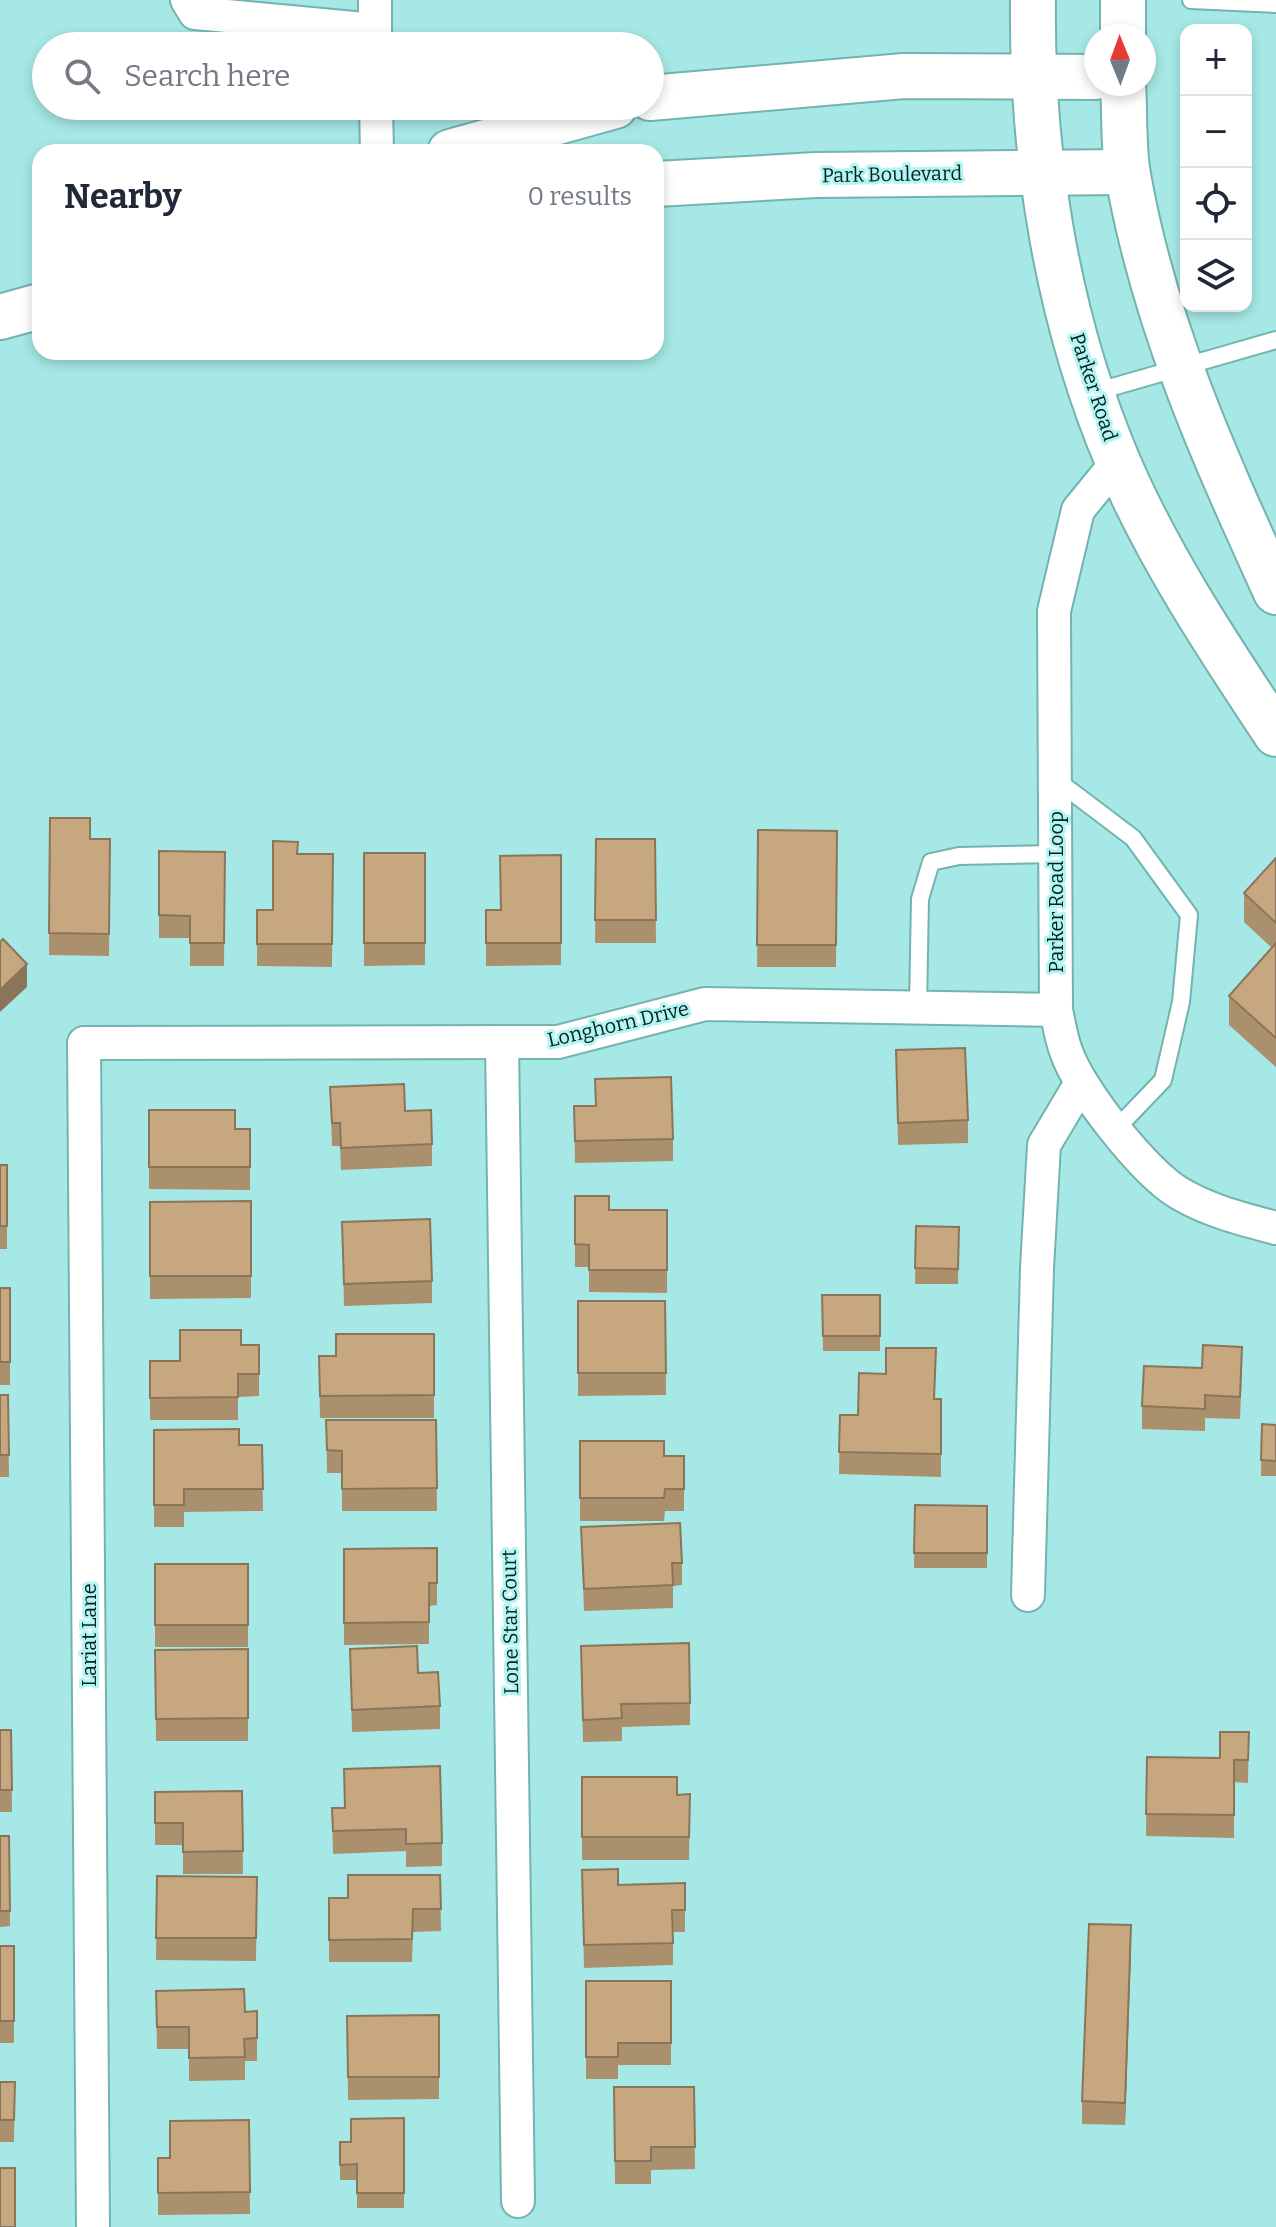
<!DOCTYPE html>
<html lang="en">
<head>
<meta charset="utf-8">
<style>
  body { margin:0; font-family:Bitter,serif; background:#f2f2f3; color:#1f2937 }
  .controls { position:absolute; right:24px; top:24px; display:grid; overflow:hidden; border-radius:16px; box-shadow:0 4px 12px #0003 }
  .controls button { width:72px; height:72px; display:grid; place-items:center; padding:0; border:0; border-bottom:2px solid #e0e1e3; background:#fff; color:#1f2937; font:40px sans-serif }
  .compass { position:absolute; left:1084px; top:24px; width:72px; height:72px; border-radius:50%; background:#fff; box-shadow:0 4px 12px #0003; rotate:359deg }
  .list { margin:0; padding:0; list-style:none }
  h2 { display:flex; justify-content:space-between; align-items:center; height:104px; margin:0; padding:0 32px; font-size:34px }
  h2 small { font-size:26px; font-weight:400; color:#747a83 }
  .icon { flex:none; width:44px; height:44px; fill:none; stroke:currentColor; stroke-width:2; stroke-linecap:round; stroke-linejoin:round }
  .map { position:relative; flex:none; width:1276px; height:2227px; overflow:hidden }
  .search { position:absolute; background:#fff; box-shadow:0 4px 12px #0003; left:32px; top:32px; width:632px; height:88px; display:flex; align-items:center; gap:20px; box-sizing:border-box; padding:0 28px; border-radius:44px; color:#747a83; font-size:30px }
  .panel { position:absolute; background:#fff; box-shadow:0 4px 12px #0003; left:32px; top:144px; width:632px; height:216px; border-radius:24px }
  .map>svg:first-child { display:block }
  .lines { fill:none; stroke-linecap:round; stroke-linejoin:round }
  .lane-casing { stroke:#73b3b0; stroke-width:20 }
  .street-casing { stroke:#73b3b0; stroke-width:36 }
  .secondary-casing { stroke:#73b3b0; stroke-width:48 }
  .lane { stroke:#fff; stroke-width:16 }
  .street { stroke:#fff; stroke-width:32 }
  .secondary { stroke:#fff; stroke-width:44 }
  .wall { fill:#ab906d }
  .shaded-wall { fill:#8b7559 }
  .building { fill:#c7a77f; stroke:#8b7559; stroke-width:2 }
  .labels { text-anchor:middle; stroke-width:6; stroke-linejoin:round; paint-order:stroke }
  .street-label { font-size:20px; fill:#052120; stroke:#b3f5f2 }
</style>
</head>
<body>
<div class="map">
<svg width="1276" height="2227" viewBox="0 0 1276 2227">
  <rect width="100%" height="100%" fill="#a6e8e5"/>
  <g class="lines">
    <!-- lane casing -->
    <g class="lane-casing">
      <g id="lane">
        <path d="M 1191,0 L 1276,4"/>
        <path d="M 1095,392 L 1276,340"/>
        <path d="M 1055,779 L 1133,838 L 1189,915 L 1181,1002 L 1163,1080 L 1116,1129"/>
        <path d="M 918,1007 L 920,899 L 931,862 L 959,856 L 1055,854"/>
      </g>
    </g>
    <!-- street casing -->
    <g class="street-casing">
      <g id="street">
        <path d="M 187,0 L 195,13 L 375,30"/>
        <path d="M 375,0 L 375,46"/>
        <path d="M 376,106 L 377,152"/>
        <path d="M 1118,461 L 1078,510 L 1054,611 L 1056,1010 C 1059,1023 1061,1038 1066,1051 C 1079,1090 1144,1172 1179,1193 C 1209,1211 1242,1219 1276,1228"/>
        <path d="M 502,1042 L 518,2201"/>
        <path d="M 1028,1595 L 1037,1268 L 1044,1145 L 1081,1083"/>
        <path d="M 93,2227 L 84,1043 L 558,1042 L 705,1004 L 1056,1010"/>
      </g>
    </g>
    <!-- secondary casing -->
    <g class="secondary-casing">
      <g id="secondary">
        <path d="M 1033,0 C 1031,156 1057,318 1118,462 C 1159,558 1219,648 1276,734"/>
        <path d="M 1123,36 L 1123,0"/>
        <path d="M 1123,84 C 1125,114 1123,146 1128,175 C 1154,324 1214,456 1276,592"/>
        <path d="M 650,98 L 904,76 L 1096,77"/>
        <path d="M 450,152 L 615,106"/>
        <path d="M 656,184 L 816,175 L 1127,172"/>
        <path d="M 0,317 L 40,306"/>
      </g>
    </g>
    <!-- lane -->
    <use href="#lane" class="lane"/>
    <!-- street -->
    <use href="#street" class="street"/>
    <!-- secondary -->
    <use href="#secondary" class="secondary"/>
  </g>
  <!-- wall -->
  <g class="wall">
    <path d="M 50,818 L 90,839 L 110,839 L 109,956 L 49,955 Z"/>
    <path d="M 758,830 L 837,831 L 836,967 L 757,967 Z"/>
    <path d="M 596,839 L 655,839 L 656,943 L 595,943 Z"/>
    <path d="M 159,851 L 225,852 L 224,966 L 190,966 L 190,938 L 159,938 Z"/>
    <path d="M 364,853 L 425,853 L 425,965 L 364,966 Z"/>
    <path d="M 298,854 L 333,854 L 332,967 L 257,966 L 257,910 L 273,910 Z"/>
    <path d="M 561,855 L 561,965 L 486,966 L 486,910 L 500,910 Z"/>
    <path d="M 1276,858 L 1276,1067 L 1229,1025 L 1229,996 L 1272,948 L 1244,922 L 1244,893 Z"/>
    <path d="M 896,1050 L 968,1120 L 968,1143 L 898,1145 Z"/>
    <path d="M 330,1087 L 405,1111 L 432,1144 L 432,1166 L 341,1170 L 340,1146 L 332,1146 Z"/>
    <path d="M 574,1106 L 673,1139 L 673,1161 L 575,1163 Z"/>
    <path d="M 149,1110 L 235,1129 L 250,1129 L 250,1190 L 149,1189 Z"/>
    <rect x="0" y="1165" width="7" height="84"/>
    <path d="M 575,1196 L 609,1210 L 667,1210 L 667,1293 L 589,1292 L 589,1267 L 575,1267 Z"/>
    <path d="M 251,1201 L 251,1298 L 150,1299 L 150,1202 Z"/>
    <path d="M 342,1222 L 432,1281 L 432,1303 L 344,1306 Z"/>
    <path d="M 916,1226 L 959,1227 L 958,1284 L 915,1284 Z"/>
    <rect x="0" y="1288" width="10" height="97"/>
    <path d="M 822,1295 L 880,1295 L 880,1351 L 823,1351 Z"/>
    <path d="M 578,1301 L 665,1301 L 666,1395 L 578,1396 Z"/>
    <path d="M 434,1334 L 434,1418 L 320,1418 L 319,1356 L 336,1356 Z"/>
    <path d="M 241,1345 L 259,1345 L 259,1396 L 238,1397 L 238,1420 L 150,1420 L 150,1361 L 180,1361 Z"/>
    <path d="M 1242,1369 L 1240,1419 L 1205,1418 L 1205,1431 L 1142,1429 L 1142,1406 Z"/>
    <path d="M 0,1395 L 8,1395 L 9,1477 L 0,1477 Z"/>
    <path d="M 935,1399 L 941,1399 L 941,1477 L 839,1474 L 840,1415 L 858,1415 Z"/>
    <path d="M 326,1420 L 436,1420 L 437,1511 L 342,1511 L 342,1473 L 327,1473 Z"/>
    <path d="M 1262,1424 L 1276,1425 L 1276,1476 L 1261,1476 Z"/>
    <path d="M 154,1430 L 239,1445 L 262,1445 L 263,1511 L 184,1512 L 184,1527 L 154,1527 Z"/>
    <path d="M 580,1441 L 664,1456 L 684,1456 L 684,1511 L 665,1511 L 664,1521 L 580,1521 Z"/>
    <path d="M 915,1505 L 987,1506 L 987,1568 L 914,1568 Z"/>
    <path d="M 581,1527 L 682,1563 L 682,1585 L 673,1586 L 673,1608 L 584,1611 Z"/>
    <path d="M 437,1548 L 437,1605 L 429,1606 L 429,1644 L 344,1645 L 344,1549 Z"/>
    <rect x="155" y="1564" width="93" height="83"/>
    <path d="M 248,1649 L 248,1741 L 156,1741 L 155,1650 Z"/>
    <path d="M 350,1649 L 418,1673 L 440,1706 L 440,1729 L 352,1732 Z"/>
    <path d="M 581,1668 L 690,1703 L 690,1725 L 622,1727 L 622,1741 L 583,1742 Z"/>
    <path d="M 0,1730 L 11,1730 L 12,1812 L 0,1812 Z"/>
    <path d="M 1249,1732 L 1248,1783 L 1234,1782 L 1234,1838 L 1146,1836 L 1147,1757 L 1220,1758 Z"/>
    <path d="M 344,1769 L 442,1843 L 442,1866 L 406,1867 L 406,1851 L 333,1854 L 332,1808 L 344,1808 Z"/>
    <path d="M 582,1777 L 677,1795 L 690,1794 L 689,1860 L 582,1860 Z"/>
    <path d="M 242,1791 L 243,1874 L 183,1874 L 183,1845 L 155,1845 L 155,1792 Z"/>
    <path d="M 0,1836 L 9,1836 L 10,1926 L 0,1927 Z"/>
    <path d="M 582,1870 L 618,1885 L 685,1883 L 685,1932 L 673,1932 L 673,1965 L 584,1968 Z"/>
    <path d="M 440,1875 L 441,1931 L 413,1932 L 412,1962 L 329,1962 L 329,1898 L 348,1898 Z"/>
    <path d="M 157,1876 L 257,1877 L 256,1961 L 156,1960 Z"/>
    <rect x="0" y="1946" width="14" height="97"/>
    <path d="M 1131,1948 L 1125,2125 L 1082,2124 L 1082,2101 Z"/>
    <path d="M 586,1981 L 671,1981 L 671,2065 L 618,2065 L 618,2079 L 586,2079 Z"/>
    <path d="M 156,1991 L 245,2012 L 257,2011 L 257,2061 L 245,2061 L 245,2080 L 189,2081 L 189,2049 L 157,2049 Z"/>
    <path d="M 439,2015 L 439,2099 L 348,2100 L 347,2016 Z"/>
    <path d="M 0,2082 L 15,2082 L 14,2142 L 0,2142 Z"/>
    <path d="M 614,2087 L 694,2087 L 695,2169 L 651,2170 L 651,2184 L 615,2184 Z"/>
    <path d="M 404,2118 L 404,2208 L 357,2208 L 357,2180 L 340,2180 L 340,2142 L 351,2142 Z"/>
    <path d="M 249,2120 L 250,2214 L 158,2215 L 158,2158 L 170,2158 Z"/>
  </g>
  <!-- shaded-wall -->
  <g class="shaded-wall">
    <path d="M 27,964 L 27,987 L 0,1012 L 0,990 Z"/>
    <path d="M 1131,1925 L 1131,1948 L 1125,2125 L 1125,2103 Z"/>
  </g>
  <!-- building -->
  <g class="building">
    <path d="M 50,818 L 90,818 L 90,839 L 110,839 L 109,934 L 49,933 Z"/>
    <path d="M 758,830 L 837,831 L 836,945 L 757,945 Z"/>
    <path d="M 596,839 L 655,839 L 656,920 L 595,920 Z"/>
    <path d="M 273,841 L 298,842 L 297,854 L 333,854 L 332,944 L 257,944 L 257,910 L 273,910 Z"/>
    <path d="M 159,851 L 225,852 L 224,943 L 190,943 L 190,916 L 159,915 Z"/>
    <rect x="364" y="853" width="61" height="90"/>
    <path d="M 561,855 L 561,943 L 486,943 L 486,910 L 501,910 L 500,856 Z"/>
    <path d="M 1276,858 L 1276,923 L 1244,893 Z"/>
    <path d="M 3,939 L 27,964 L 0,990 L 0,942 Z"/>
    <path d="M 1276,943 L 1276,1038 L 1229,996 Z"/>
    <path d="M 965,1048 L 968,1120 L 898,1123 L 896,1050 Z"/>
    <path d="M 671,1077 L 673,1139 L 575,1141 L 574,1106 L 596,1106 L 595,1079 Z"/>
    <path d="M 404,1084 L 405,1111 L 431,1110 L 432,1144 L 341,1148 L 340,1123 L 332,1123 L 330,1087 Z"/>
    <path d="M 149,1110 L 235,1110 L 235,1129 L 250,1129 L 250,1167 L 149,1167 Z"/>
    <rect x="0" y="1165" width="7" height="61"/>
    <path d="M 575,1196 L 609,1196 L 609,1210 L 667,1210 L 667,1270 L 589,1270 L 589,1245 L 575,1244 Z"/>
    <path d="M 251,1201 L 251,1276 L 150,1276 L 150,1202 Z"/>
    <path d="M 430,1219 L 432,1281 L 344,1284 L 342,1222 Z"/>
    <path d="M 916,1226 L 959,1227 L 958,1269 L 915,1268 Z"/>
    <rect x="0" y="1288" width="10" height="74"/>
    <path d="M 822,1295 L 880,1295 L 880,1336 L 823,1336 Z"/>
    <path d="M 578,1301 L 665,1301 L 666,1373 L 578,1373 Z"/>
    <path d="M 180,1330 L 241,1330 L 241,1345 L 259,1345 L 259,1374 L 238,1374 L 238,1397 L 150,1398 L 150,1361 L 180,1361 Z"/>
    <path d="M 336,1334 L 434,1334 L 434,1395 L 320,1396 L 319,1356 L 336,1356 Z"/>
    <path d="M 1203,1345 L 1242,1347 L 1240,1397 L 1205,1395 L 1205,1409 L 1142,1406 L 1144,1366 L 1202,1368 Z"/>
    <path d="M 886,1348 L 936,1348 L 934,1399 L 941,1399 L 941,1454 L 839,1452 L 840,1415 L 858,1415 L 859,1373 L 886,1374 Z"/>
    <path d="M 0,1395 L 8,1395 L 9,1455 L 0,1455 Z"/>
    <path d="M 326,1420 L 436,1420 L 437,1488 L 342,1489 L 342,1451 L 327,1450 Z"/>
    <path d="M 1262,1424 L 1276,1425 L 1276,1461 L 1261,1460 Z"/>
    <path d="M 239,1429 L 239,1445 L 262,1445 L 263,1489 L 184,1489 L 184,1505 L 154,1505 L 154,1430 Z"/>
    <path d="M 580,1441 L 664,1441 L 664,1456 L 684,1456 L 684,1489 L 665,1489 L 664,1498 L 580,1498 Z"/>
    <path d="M 915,1505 L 987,1506 L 987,1553 L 914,1553 Z"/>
    <path d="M 680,1523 L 682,1563 L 672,1563 L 673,1585 L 584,1589 L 581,1527 Z"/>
    <path d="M 437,1548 L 437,1583 L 429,1583 L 429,1622 L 344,1623 L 344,1549 Z"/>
    <rect x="155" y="1564" width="93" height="61"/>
    <path d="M 689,1643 L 690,1703 L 621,1704 L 622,1718 L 583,1720 L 581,1646 Z"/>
    <path d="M 417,1646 L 418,1673 L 438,1672 L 440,1706 L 352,1710 L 350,1649 Z"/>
    <path d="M 248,1649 L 248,1718 L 156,1719 L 155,1650 Z"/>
    <path d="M 0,1730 L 11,1730 L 12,1790 L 0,1790 Z"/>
    <path d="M 1220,1732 L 1249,1732 L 1248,1760 L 1234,1760 L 1234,1815 L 1146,1814 L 1147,1757 L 1220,1758 Z"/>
    <path d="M 440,1766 L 442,1843 L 406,1844 L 406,1829 L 333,1831 L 332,1808 L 345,1808 L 344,1769 Z"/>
    <path d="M 582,1777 L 677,1777 L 677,1795 L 690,1794 L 689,1837 L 582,1837 Z"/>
    <path d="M 242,1791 L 243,1851 L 183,1852 L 183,1823 L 155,1823 L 155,1792 Z"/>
    <path d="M 0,1836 L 9,1836 L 10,1911 L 0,1911 Z"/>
    <path d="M 618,1869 L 618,1885 L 685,1883 L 685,1910 L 672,1910 L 673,1943 L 584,1945 L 582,1870 Z"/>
    <path d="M 348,1875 L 440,1875 L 441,1909 L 413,1909 L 412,1939 L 329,1940 L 329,1898 L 348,1898 Z"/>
    <path d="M 157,1876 L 257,1877 L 256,1938 L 156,1938 Z"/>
    <path d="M 1089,1924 L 1131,1925 L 1125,2103 L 1082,2101 Z"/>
    <rect x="0" y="1946" width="14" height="75"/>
    <path d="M 586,1981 L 671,1981 L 671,2043 L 618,2043 L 618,2057 L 586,2057 Z"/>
    <path d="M 244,1989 L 245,2012 L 257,2011 L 257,2038 L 244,2039 L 245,2057 L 189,2058 L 189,2027 L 157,2027 L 156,1991 Z"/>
    <path d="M 439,2015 L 439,2077 L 348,2077 L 347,2016 Z"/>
    <path d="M 0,2082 L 15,2082 L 14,2120 L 0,2120 Z"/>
    <path d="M 614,2087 L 694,2087 L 695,2147 L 651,2147 L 651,2161 L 615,2161 Z"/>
    <path d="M 404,2118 L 404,2193 L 357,2193 L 357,2164 L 340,2165 L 340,2142 L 351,2142 L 351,2119 Z"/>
    <path d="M 249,2120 L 250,2192 L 158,2193 L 158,2158 L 170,2158 L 170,2121 Z"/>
    <rect x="0" y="2168" width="15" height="59"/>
  </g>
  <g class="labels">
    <!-- street labels -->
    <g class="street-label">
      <text transform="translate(892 174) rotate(-1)" y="7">Park Boulevard</text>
      <text transform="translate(1094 387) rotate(72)" y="7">Parker Road</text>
      <text transform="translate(1056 892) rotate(-90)" y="7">Parker Road Loop</text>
      <text transform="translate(618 1024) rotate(-13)" y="7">Longhorn Drive</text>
      <text transform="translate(510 1622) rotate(-91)" y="7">Lone Star Court</text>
      <text transform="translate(89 1635) rotate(-90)" y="7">Lariat Lane</text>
    </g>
  </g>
</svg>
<div class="controls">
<button>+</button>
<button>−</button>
<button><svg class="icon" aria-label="locate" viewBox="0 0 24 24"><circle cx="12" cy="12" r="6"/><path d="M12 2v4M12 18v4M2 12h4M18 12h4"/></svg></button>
<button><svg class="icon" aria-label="layers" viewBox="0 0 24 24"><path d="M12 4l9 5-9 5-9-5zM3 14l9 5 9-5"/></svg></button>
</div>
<svg class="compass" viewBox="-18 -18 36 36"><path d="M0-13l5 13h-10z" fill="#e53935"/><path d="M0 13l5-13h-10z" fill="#747a83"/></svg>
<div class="search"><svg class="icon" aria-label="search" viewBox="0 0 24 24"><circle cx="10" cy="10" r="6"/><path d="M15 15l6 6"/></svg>Search here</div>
<section class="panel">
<h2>Nearby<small>0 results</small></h2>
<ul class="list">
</ul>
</section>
</div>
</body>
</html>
